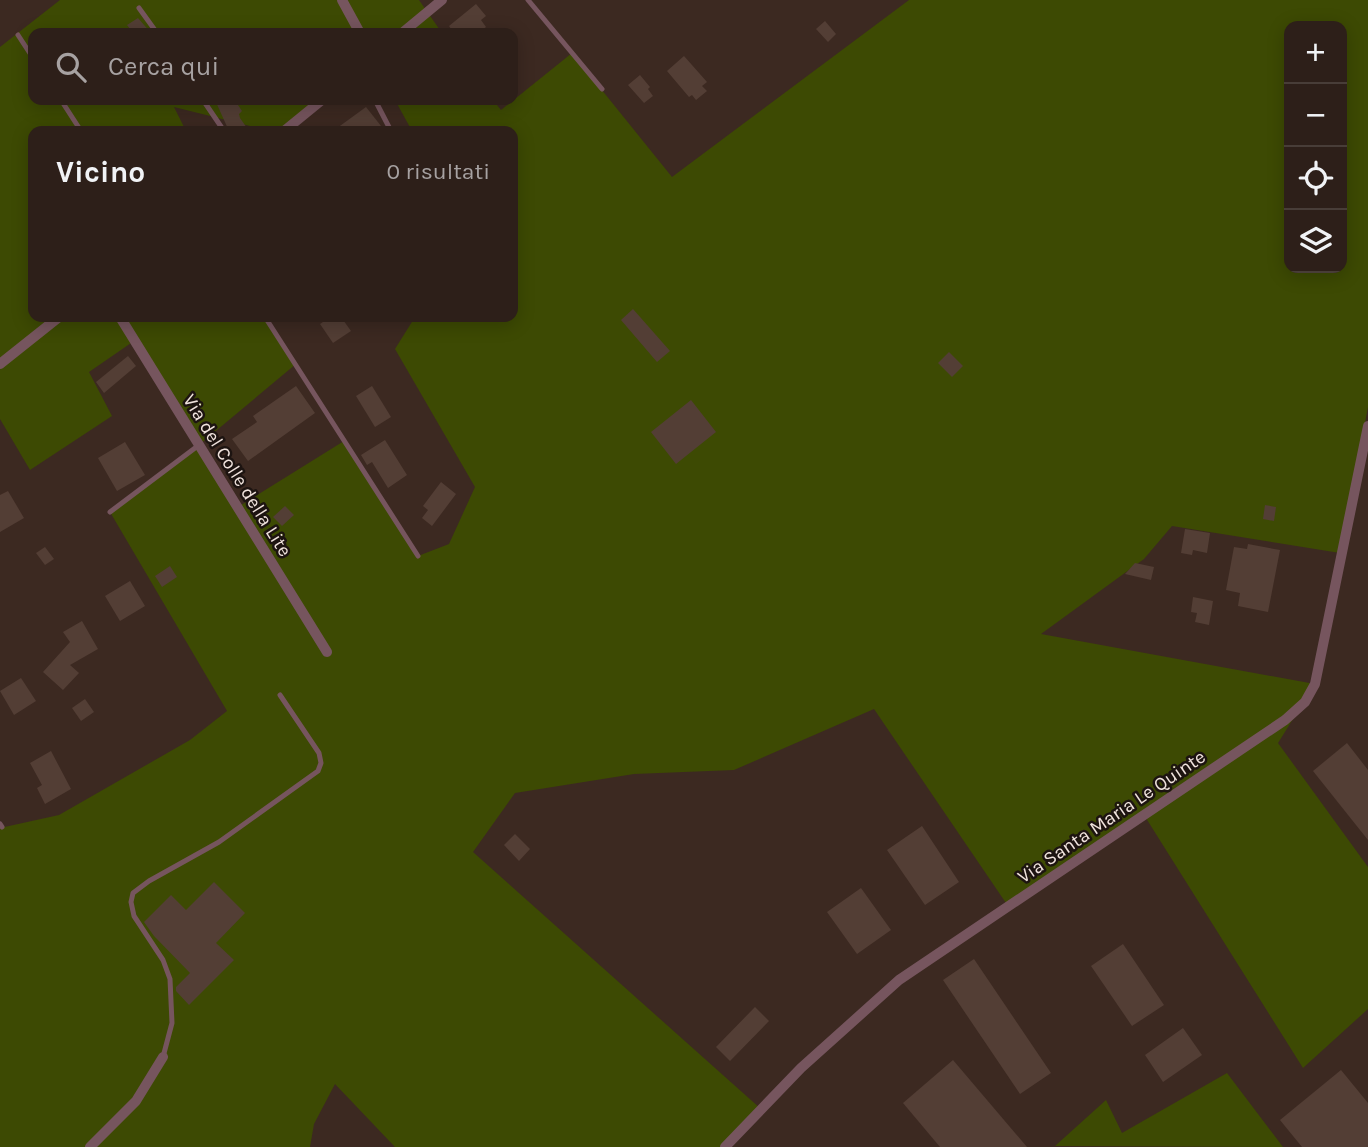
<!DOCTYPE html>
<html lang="it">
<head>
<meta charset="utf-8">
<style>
  body { margin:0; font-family:Karla,sans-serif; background:#352722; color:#f1f3f6 }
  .controls { position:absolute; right:21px; top:21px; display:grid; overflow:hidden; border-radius:14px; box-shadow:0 4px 18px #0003 }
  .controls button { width:63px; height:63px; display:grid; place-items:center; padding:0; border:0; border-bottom:2px solid #483d38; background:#2d1f19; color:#f1f3f6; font:35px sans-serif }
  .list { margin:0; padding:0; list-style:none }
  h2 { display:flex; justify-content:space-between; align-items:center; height:91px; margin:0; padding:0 28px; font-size:30px }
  h2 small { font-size:23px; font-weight:400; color:#a7a2a2 }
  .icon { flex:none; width:38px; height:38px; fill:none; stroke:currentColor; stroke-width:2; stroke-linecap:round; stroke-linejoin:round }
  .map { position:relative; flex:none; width:1368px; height:1147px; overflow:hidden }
  .search { position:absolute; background:#2d1f19; box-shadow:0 4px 18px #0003; left:28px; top:28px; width:490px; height:77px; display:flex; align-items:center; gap:18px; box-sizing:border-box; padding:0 24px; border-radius:14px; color:#a7a2a2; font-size:26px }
  .panel { position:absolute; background:#2d1f19; box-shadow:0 4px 18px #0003; left:28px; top:126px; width:490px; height:196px; border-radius:14px }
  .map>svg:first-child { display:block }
  .green { fill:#3d4a03; fill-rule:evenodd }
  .building { fill:#533e35 }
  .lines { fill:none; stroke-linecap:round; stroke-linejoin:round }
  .lane { stroke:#76555e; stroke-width:5 }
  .street { stroke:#76555e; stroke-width:10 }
  .labels { text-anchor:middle; stroke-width:5; stroke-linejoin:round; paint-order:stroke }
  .street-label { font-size:19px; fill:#f0e3dd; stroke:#1d1411 }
</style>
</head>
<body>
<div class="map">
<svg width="1368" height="1147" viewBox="0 0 1368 1147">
  <rect width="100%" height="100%" fill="#3c2921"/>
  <!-- green -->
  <g class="green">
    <path d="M 60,0 L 419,0 L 442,33 L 33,33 L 33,100 L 322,100 L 284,131 L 270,131 L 174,107 L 186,131 L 33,131 L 33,317 L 265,317 L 296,364 L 199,445 L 238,507 L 344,441 L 418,556 L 449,544 L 475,487 L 395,349 L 415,317 L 513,317 L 513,131 L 412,131 L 395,100 L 493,100 L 501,110 L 572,53 L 672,177 L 909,0 L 1368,0 L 1368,407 L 1340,553 L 1172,526 L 1144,559 L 1041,634 L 1315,684 L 1278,743 L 1368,867 L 1368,1009 L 1303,1068 L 1144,815 L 1008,906 L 874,709 L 734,770 L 634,774 L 515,793 L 473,852 L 761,1109 L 725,1147 L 395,1147 L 335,1084 L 314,1124 L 310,1147 L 0,1147 L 0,828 L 59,815 L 190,740 L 227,711 L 110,512 L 199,445 L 134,341 L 89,372 L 112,416 L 30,470 L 0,419 L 0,47 ZM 1289,26 L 1342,26 L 1342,268 L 1289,268 Z"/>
    <path d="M 1227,1073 L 1283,1147 L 1055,1146 L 1106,1100 L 1122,1133 Z"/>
  </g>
  <!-- building -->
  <g class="building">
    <path d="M 476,4 L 486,16 L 481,20 L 486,27 L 478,33 L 454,33 L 449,26 Z"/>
    <path d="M 138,18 L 151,33 L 123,33 L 130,29 L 127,25 Z"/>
    <path d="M 825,21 L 836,34 L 828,42 L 816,29 Z"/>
    <path d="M 684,56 L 707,82 L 702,86 L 707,91 L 696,100 L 692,95 L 689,97 L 667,71 Z"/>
    <path d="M 640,75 L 650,87 L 648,89 L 653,96 L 644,103 L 628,85 Z"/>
    <path d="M 215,100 L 228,100 L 232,105 L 236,102 L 242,111 L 239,114 L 240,118 L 249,131 L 229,131 Z"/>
    <path d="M 366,107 L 385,131 L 333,131 Z"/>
    <path d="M 633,309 L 670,351 L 657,362 L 621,320 Z"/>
    <path d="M 330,317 L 341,317 L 351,331 L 333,343 L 320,324 Z"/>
    <path d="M 949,352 L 963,366 L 952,377 L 938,363 Z"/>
    <path d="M 128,356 L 136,366 L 104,393 L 96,382 Z"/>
    <path d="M 296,386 L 315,413 L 248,461 L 232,439 L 257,422 L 253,416 Z"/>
    <path d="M 372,386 L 391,417 L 375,427 L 356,396 Z"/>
    <path d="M 691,400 L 716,432 L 676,464 L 651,432 Z"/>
    <path d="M 385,440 L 407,475 L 388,488 L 372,462 L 367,465 L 361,455 Z"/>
    <path d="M 125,442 L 145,475 L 117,491 L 98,458 Z"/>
    <path d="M 441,482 L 456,494 L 432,526 L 422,518 L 428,510 L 423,506 Z"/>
    <path d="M 8,491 L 24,518 L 0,532 L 0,495 Z"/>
    <path d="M 1265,505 L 1276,507 L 1274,521 L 1263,519 Z"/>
    <path d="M 285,506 L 294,515 L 282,526 L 273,517 Z"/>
    <path d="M 1185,529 L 1210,533 L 1207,553 L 1193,550 L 1192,555 L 1181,553 Z"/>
    <path d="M 1248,544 L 1280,550 L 1268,612 L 1238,606 L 1240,593 L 1226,590 L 1234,547 L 1247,549 Z"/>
    <path d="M 45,547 L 54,559 L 45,565 L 36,553 Z"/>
    <path d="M 1135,563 L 1154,567 L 1151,580 L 1125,574 Z"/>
    <path d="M 170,566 L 177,577 L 162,587 L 155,576 Z"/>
    <path d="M 130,581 L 145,606 L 120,621 L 105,596 Z"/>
    <path d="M 1193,597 L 1213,601 L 1209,625 L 1195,622 L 1197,613 L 1191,612 Z"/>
    <path d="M 82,621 L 98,649 L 70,665 L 79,673 L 63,690 L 43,672 L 70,642 L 63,632 Z"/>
    <path d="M 21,678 L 36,701 L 14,715 L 0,691 Z"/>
    <path d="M 85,699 L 94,712 L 81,721 L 72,708 Z"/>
    <path d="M 1347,743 L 1368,770 L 1368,840 L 1313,771 Z"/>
    <path d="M 51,751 L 71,789 L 45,804 L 37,788 L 42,785 L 30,763 Z"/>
    <path d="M 922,826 L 959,882 L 925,905 L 887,850 Z"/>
    <path d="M 515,834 L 530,849 L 519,861 L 504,845 Z"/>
    <path d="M 214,882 L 245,913 L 216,943 L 234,960 L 189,1005 L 176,991 L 176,987 L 190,973 L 154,936 L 144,922 L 171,895 L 186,910 Z"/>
    <path d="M 861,888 L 891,930 L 857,954 L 827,912 Z"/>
    <path d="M 1123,944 L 1164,1005 L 1132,1026 L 1091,966 Z"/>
    <path d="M 974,959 L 1051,1073 L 1020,1094 L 943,980 Z"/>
    <path d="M 755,1007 L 769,1021 L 730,1061 L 716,1047 Z"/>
    <path d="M 1183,1028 L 1202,1055 L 1163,1082 L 1145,1055 Z"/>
    <path d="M 953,1060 L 1027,1147 L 940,1147 L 903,1103 Z"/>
    <path d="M 1341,1070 L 1368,1103 L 1368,1147 L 1302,1147 L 1280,1120 Z"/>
  </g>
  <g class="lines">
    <!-- lane -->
    <g class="lane">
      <path d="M 528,0 L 602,89"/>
      <path d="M 139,8 L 157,33"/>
      <path d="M 18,35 L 33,58"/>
      <path d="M 61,100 L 81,131"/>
      <path d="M 203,100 L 224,131"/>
      <path d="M 375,100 L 391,131"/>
      <path d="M 265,317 L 418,556"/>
      <path d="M 110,512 L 199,445"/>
      <path d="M 0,824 L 2,827"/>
      <path d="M 163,1057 L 172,1023 L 170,979 L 163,960 L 134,916 L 131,902 L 133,893 L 149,881 L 219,842 L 318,771 L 321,763 L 319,753 L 280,695"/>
    </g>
    <!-- street -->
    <g class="street">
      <path d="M 342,0 L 360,33"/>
      <path d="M 402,33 L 442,0"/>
      <path d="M 284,131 L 322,100"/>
      <path d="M 120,317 L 327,652"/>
      <path d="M 0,364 L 59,317"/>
      <path d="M 90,1147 L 136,1101 L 163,1057"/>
      <path d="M 725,1147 L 801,1068 L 899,980 L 1285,720 L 1305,702 L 1315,684 L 1368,426"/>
    </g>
  </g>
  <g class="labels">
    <!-- street labels -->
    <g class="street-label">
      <text transform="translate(238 475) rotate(58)" y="7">Via del Colle della Lite</text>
      <text transform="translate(1111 816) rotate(-34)" y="7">Via Santa Maria Le Quinte</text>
    </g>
  </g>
</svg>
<div class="controls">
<button>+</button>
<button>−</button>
<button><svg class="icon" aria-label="locate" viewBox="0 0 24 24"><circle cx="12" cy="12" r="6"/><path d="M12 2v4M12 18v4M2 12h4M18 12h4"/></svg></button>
<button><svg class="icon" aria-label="layers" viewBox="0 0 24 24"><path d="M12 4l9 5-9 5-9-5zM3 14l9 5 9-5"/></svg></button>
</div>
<div class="search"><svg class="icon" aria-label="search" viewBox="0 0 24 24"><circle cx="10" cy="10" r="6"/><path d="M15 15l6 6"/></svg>Cerca qui</div>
<section class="panel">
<h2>Vicino<small>0 risultati</small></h2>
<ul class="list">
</ul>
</section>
</div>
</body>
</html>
